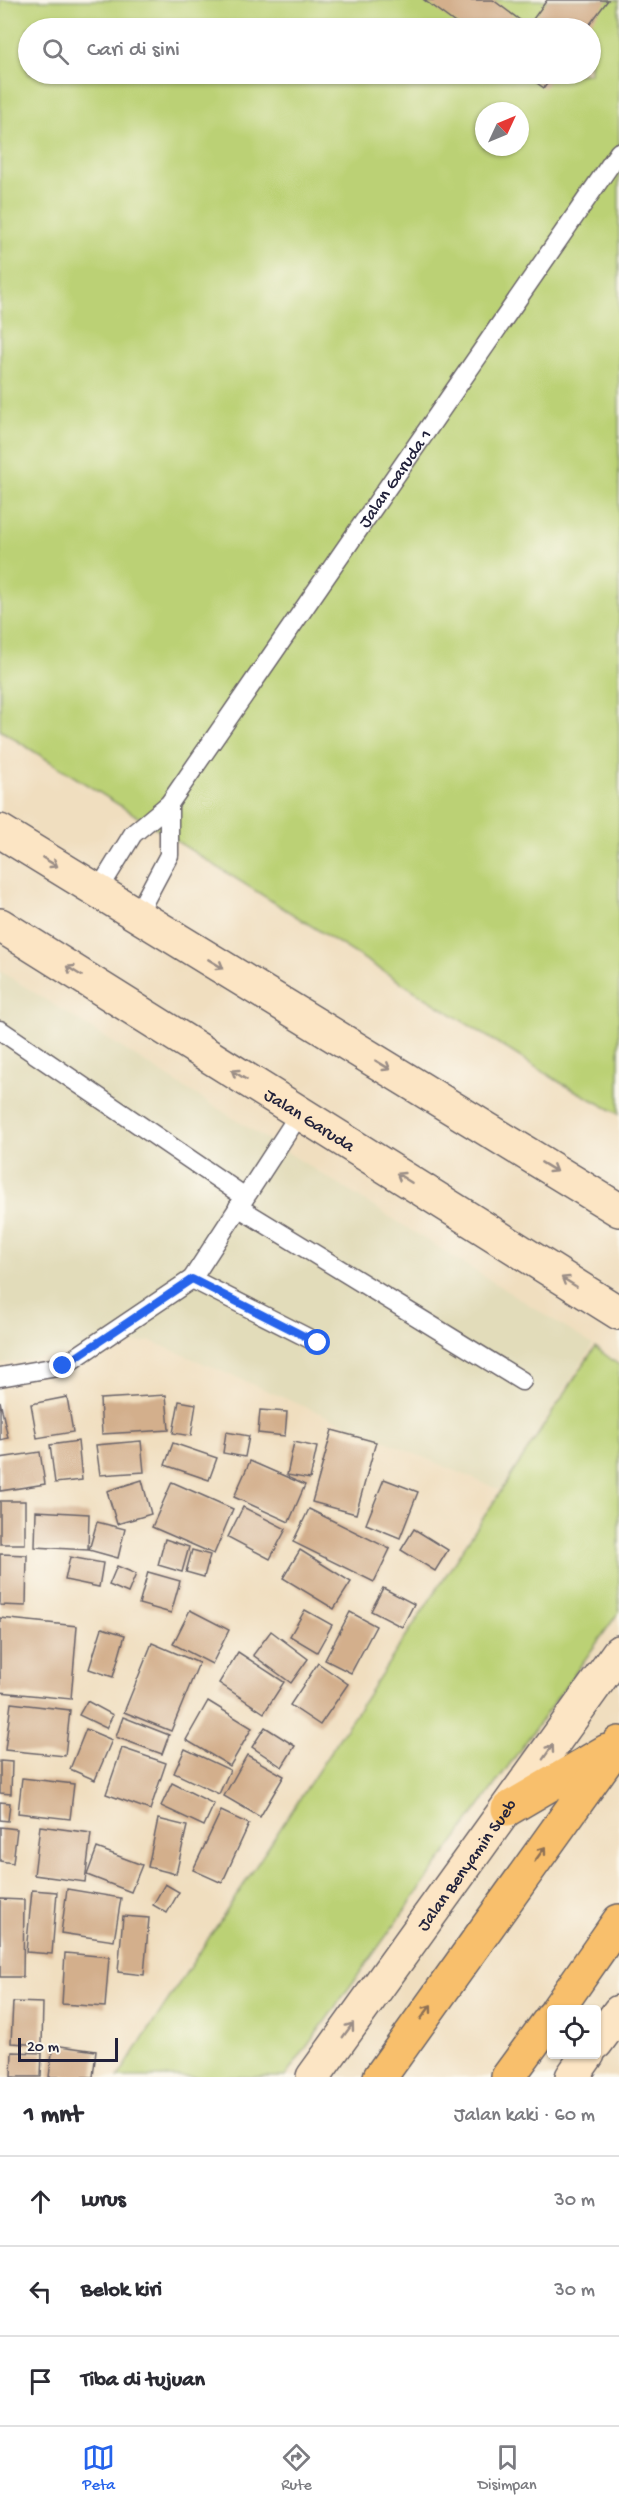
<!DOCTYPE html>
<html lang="id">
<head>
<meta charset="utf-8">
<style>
  body { margin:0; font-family:"Gochi Hand",sans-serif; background:#f7f7f7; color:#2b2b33 }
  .controls { position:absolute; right:18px; bottom:18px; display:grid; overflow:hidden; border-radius:6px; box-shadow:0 2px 4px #0004 }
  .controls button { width:54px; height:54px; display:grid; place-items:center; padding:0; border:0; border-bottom:2px solid #e1e1e2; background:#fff; color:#2b2b33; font:30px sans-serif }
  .compass { position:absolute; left:475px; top:102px; width:54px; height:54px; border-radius:50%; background:#fff; box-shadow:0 2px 4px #0004; rotate:46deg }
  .scale { position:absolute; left:18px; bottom:15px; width:100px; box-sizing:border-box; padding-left:6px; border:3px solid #22223b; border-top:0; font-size:16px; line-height:21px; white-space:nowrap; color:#22223b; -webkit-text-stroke:4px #fbf7ec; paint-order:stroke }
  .stop { position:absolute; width:18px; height:18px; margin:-14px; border:4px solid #2563eb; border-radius:50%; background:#fff }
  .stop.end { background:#2563eb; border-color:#fff; box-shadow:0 2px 6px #0008 }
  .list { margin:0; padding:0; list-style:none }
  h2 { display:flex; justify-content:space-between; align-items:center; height:78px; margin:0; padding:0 24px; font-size:26px }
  h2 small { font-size:20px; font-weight:400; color:#7c7c81 }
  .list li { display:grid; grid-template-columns:39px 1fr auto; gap:18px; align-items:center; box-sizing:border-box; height:90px; padding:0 24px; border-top:2px solid #e1e1e2 }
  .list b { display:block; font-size:22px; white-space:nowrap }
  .list em { font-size:20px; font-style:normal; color:#7c7c81 }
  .icon { flex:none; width:33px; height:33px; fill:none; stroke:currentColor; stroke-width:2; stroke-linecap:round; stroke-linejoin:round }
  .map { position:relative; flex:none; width:619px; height:2077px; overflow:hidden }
  .search { position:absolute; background:#fff; box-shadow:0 2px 4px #0004; left:18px; right:18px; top:18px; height:66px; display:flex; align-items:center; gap:15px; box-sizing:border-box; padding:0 21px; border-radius:33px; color:#7c7c81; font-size:22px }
  .sheet { height:348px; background:#fff }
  nav { display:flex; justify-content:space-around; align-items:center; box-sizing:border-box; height:84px; border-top:2px solid #e1e1e2; background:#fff; font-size:16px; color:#7c7c81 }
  nav a { display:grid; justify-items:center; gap:3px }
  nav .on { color:#2563eb }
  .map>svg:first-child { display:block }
  .built { fill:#e2dcba }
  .green { fill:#bbd175; stroke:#6e7a58; stroke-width:1.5; fill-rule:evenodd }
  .building { fill:#d3af8c }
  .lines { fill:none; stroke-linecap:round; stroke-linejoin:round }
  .service-casing { stroke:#6a6469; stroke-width:21 }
  .secondary-casing { stroke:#6a6469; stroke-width:36 }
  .primary-casing { stroke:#6a6469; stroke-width:36 }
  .service { stroke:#fff; stroke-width:18 }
  .secondary { stroke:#fce5c4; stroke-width:33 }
  .primary { stroke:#f8bf6c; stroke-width:33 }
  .oneway { stroke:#9a8d86 }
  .oneway2 { stroke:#8d7054 }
  .route { stroke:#2563eb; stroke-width:8 }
  .labels { text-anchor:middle; stroke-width:6; stroke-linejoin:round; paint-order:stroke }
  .street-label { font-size:18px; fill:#22223b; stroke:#fbf7ec }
</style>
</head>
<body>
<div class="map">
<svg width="619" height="2077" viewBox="0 0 619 2077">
  <rect width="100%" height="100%" fill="#fbf7ec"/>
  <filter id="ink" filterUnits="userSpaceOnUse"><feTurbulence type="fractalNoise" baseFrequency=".0167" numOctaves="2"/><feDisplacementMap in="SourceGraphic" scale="12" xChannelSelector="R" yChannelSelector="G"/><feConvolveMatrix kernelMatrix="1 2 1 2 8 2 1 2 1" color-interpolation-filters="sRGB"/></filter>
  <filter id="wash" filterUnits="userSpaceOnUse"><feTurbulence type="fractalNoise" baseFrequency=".008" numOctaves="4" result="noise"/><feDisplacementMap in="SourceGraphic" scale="24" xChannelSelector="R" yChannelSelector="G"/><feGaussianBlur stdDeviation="1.35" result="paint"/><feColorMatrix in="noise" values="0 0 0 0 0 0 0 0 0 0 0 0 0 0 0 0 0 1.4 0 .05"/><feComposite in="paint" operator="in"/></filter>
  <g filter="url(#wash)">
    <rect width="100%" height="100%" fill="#f0debf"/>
    <!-- built -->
    <path class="built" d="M 0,971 L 593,1345 L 500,1490 L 151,1341 L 0,1364 Z"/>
    <!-- green -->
    <g class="green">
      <path d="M 0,0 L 619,0 L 619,1114 L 561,1083 L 0,730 ZM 28,28 L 590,28 L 590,74 L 28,74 ZM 484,111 L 520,111 L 520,147 L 484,147 Z"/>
      <path d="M 595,1347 L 619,1365 L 619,1612 L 285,2077 L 118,2077 Z"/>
    </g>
    <g id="blocks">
      <!-- building -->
      <g class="building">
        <path d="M 424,0 L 493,0 L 528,26 L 547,0 L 608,0 L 587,28 L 462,28 Z"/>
        <path d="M 524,74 L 554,74 L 544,88 Z"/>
        <path d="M 166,1395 L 169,1430 L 102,1434 L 100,1399 Z"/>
        <path d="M 67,1397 L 73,1432 L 37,1438 L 31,1404 Z"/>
        <path d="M 0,1401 L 8,1438 L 0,1440 Z"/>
        <path d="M 179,1401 L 196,1404 L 191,1436 L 173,1433 Z"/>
        <path d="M 260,1410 L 287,1412 L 285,1436 L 258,1433 Z"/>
        <path d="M 332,1430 L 376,1442 L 356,1514 L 312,1502 Z"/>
        <path d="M 226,1432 L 249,1436 L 245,1457 L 223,1453 Z"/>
        <path d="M 78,1441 L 82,1480 L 55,1483 L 50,1445 Z"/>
        <path d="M 141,1441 L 144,1472 L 100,1475 L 96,1445 Z"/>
        <path d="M 294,1442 L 317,1447 L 310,1479 L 287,1475 Z"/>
        <path d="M 173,1443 L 217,1458 L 209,1480 L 165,1465 Z"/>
        <path d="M 40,1452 L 45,1484 L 0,1491 L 0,1458 Z"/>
        <path d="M 250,1461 L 305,1485 L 289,1522 L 234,1497 Z"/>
        <path d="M 384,1479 L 418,1492 L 400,1538 L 366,1524 Z"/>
        <path d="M 142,1480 L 151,1514 L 117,1524 L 107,1491 Z"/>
        <path d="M 172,1482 L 233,1509 L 214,1554 L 152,1527 Z"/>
        <rect x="0" y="1501" width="25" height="43"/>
        <path d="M 243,1507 L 286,1529 L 270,1559 L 228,1537 Z"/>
        <path d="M 309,1509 L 390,1549 L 374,1582 L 293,1542 Z"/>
        <path d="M 36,1511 L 89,1514 L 88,1550 L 35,1547 Z"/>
        <path d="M 97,1522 L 125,1529 L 118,1558 L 89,1550 Z"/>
        <path d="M 414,1529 L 448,1550 L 435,1571 L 401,1550 Z"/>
        <path d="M 165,1539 L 189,1547 L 182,1572 L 158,1565 Z"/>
        <path d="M 192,1550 L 210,1555 L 204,1577 L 186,1572 Z"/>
        <path d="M 300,1550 L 351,1582 L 334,1609 L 283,1578 Z"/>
        <path d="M 0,1554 L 27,1555 L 26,1606 L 0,1605 Z"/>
        <path d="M 70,1557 L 103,1563 L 99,1587 L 65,1580 Z"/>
        <path d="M 117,1566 L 136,1574 L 128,1593 L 109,1585 Z"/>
        <path d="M 148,1572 L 180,1581 L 171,1613 L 139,1604 Z"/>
        <path d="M 383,1588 L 414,1604 L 402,1627 L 371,1611 Z"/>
        <path d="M 190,1610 L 229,1630 L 212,1664 L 173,1644 Z"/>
        <path d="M 305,1610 L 332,1625 L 317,1652 L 290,1636 Z"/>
        <path d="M 350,1612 L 376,1626 L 351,1673 L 325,1660 Z"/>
        <path d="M 0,1618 L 77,1626 L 71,1699 L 0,1692 Z"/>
        <path d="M 102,1628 L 125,1635 L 113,1677 L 89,1669 Z"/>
        <path d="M 271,1631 L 308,1659 L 291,1683 L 253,1655 Z"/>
        <path d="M 152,1643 L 199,1663 L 171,1731 L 124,1712 Z"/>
        <path d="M 238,1652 L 284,1682 L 264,1713 L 219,1683 Z"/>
        <path d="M 318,1663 L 348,1684 L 320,1725 L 290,1705 Z"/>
        <path d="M 87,1701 L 113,1715 L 106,1728 L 79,1715 Z"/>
        <path d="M 208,1701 L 252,1728 L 230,1766 L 186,1740 Z"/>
        <path d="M 11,1703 L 70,1710 L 65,1756 L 5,1750 Z"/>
        <path d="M 123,1717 L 169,1735 L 162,1754 L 116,1737 Z"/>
        <path d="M 265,1727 L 295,1746 L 282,1767 L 252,1747 Z"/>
        <path d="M 86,1729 L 112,1740 L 95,1780 L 70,1769 Z"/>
        <path d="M 122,1748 L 166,1763 L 150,1810 L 106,1794 Z"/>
        <path d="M 185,1749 L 230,1770 L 219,1794 L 174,1773 Z"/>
        <path d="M 247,1755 L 284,1776 L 260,1817 L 224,1796 Z"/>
        <path d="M 0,1761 L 12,1762 L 11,1794 L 0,1793 Z"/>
        <path d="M 22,1778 L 74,1784 L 70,1819 L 18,1813 Z"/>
        <path d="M 172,1783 L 214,1804 L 204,1826 L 161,1806 Z"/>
        <path d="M 0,1802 L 10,1803 L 8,1821 L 0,1820 Z"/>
        <path d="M 221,1811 L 249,1824 L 222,1883 L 193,1870 Z"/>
        <path d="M 158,1819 L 187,1826 L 176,1874 L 148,1867 Z"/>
        <path d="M 40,1826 L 91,1833 L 85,1882 L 34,1875 Z"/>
        <path d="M 0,1827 L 17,1829 L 13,1863 L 0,1861 Z"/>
        <path d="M 97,1848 L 142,1865 L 131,1892 L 87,1875 Z"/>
        <path d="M 165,1884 L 179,1892 L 167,1913 L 153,1905 Z"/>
        <path d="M 67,1889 L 121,1898 L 114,1941 L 61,1933 Z"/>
        <path d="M 32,1890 L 57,1892 L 52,1954 L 26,1952 Z"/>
        <path d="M 0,1899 L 24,1900 L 23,1977 L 0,1977 Z"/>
        <path d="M 123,1916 L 149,1918 L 144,1975 L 118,1972 Z"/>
        <path d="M 65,1953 L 109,1957 L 105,2007 L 62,2004 Z"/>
        <path d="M 13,2002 L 43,2003 L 42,2045 L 11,2043 Z"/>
        <path d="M 53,2045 L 96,2051 L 93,2077 L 49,2077 Z"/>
        <path d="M 12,2052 L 42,2053 L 41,2077 L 11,2077 Z"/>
      </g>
    </g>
  </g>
  <g filter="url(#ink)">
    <use href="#blocks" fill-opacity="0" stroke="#6a6469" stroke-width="1.5"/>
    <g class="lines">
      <!-- service casing -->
      <g class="service-casing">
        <g id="service">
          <path id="s1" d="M 98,891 L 133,834 L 169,804 L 619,152"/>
          <path d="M 137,915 L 169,855 L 169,804"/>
          <path d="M 0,1030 L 245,1197"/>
          <path d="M 238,1207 L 522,1381"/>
          <path d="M 192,1279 L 318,1343"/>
          <path d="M 0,1377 L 63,1366 L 192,1279 L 300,1113"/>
        </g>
      </g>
      <!-- secondary casing -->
      <g class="secondary-casing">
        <g id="secondary">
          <path d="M 0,831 L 619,1210"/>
          <path id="s2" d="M 0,925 L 619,1313"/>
          <path d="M 596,2043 L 619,2012"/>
          <path id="s3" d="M 313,2077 L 619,1652"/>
          <path d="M 572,2077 L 588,2054"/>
        </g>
      </g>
      <!-- primary casing -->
      <g class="primary-casing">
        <g id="primary">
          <path d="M 508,1809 L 607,1751"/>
          <path d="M 557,2010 L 619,1921"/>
          <path d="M 380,2077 L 619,1743"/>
          <path d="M 508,2077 L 552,2017"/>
        </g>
      </g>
      <!-- service -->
      <use href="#service" class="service"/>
      <!-- secondary -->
      <use href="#secondary" class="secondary"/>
      <!-- primary -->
      <use href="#primary" class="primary"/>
    </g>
    <!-- one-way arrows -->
    <defs><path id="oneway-shaft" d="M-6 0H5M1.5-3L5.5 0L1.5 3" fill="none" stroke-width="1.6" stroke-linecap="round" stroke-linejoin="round" transform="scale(1.5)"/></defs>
    <g class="oneway">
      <use href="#oneway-shaft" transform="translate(50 862) rotate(31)"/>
      <use href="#oneway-shaft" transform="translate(216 964) rotate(31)"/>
      <use href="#oneway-shaft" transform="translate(74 971) rotate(-148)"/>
      <use href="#oneway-shaft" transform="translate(383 1065) rotate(31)"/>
      <use href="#oneway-shaft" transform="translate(239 1075) rotate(-148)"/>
      <use href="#oneway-shaft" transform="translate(549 1167) rotate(31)"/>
      <use href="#oneway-shaft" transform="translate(404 1178) rotate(-148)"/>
      <use href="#oneway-shaft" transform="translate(569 1282) rotate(-148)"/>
      <use href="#oneway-shaft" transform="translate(548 1752) rotate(-55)"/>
      <use href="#oneway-shaft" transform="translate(348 2030) rotate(-54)"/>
    </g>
    <g class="oneway2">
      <use href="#oneway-shaft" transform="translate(540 1854) rotate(-54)"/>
      <use href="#oneway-shaft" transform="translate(426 2012) rotate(-54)"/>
    </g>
  </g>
  <g class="lines" filter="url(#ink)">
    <!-- route -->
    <path class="route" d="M 63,1366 L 192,1279 L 318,1343"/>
  </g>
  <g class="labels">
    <!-- street labels -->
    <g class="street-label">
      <text dy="6" stroke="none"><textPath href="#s1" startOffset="510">Jalan Garuda 1</textPath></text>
      <text dy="6" stroke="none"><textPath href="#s2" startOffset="366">Jalan Garuda</textPath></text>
      <text dy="6" stroke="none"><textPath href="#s3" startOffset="262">Jalan Benyamin Sueb</textPath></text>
    </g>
  </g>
</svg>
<div class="controls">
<button><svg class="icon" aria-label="locate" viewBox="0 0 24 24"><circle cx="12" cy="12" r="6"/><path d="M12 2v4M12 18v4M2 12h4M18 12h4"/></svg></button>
</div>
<svg class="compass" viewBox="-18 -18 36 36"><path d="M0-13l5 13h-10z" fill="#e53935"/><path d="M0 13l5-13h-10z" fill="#7c7c81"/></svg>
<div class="scale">20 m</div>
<div class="stop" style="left:318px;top:1343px"></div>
<div class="stop end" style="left:63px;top:1366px"></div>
<div class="search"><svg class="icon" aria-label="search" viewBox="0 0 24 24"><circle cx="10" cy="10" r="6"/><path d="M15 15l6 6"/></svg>Cari di sini</div>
</div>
<section class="sheet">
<h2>1 mnt<small>Jalan kaki · 60 m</small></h2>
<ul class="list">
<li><svg class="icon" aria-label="ahead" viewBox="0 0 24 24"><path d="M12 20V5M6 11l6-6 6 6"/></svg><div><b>Lurus</b></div><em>30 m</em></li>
<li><svg class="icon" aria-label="left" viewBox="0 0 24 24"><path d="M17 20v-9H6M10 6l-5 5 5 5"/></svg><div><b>Belok kiri</b></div><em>30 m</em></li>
<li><svg class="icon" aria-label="arrive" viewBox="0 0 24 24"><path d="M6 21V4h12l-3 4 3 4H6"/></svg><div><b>Tiba di tujuan</b></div></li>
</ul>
</section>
<nav>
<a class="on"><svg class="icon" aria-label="map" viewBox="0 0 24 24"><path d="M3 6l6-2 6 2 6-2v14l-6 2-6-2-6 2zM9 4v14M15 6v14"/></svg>Peta</a>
<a><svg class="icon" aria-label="directions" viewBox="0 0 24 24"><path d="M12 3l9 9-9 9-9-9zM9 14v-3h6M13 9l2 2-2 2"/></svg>Rute</a>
<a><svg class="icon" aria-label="saved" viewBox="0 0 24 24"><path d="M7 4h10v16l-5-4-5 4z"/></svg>Disimpan</a>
</nav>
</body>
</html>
